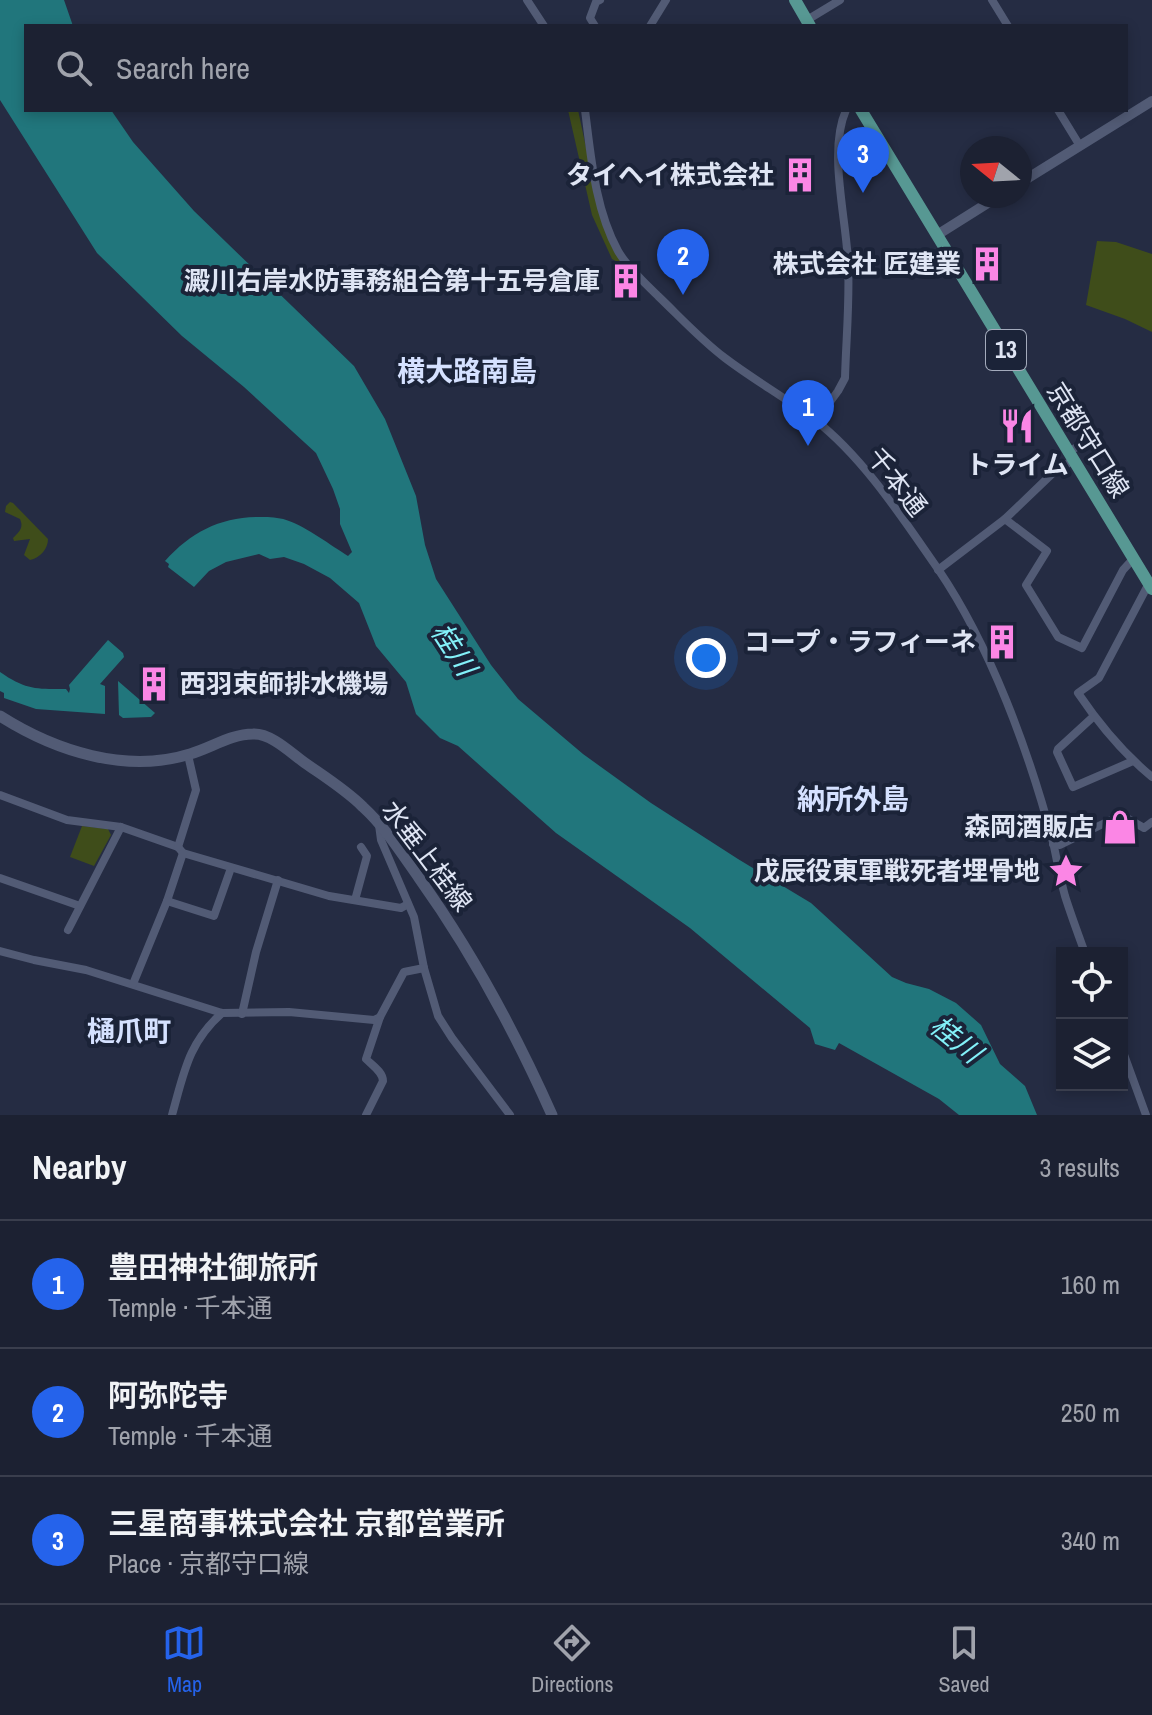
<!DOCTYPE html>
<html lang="en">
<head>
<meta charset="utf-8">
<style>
  body { margin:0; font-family:"Archivo Narrow","Noto Sans JP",sans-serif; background:#292e3e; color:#f1f3f6 }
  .controls { position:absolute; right:24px; bottom:24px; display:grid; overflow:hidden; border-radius:0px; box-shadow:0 4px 12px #0003 }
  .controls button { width:72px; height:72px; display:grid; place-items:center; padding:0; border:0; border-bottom:2px solid #3a3e4d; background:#1c2132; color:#f1f3f6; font:40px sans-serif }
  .compass { position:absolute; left:960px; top:136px; width:72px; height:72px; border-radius:50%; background:#1c2132; box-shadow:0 4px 12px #0003; rotate:288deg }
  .you { position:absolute; left:706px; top:658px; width:28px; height:28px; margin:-20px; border:6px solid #fff; border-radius:50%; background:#1a73e8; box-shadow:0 0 0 12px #1a73e833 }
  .badge { display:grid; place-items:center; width:52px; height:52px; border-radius:50%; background:#2563eb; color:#fff; font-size:26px; font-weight:700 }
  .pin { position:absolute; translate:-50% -66px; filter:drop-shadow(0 2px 4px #0008) }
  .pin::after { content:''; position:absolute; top:42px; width:28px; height:24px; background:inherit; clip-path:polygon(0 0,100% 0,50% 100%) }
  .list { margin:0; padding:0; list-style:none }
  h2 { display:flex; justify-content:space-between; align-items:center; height:104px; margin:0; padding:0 32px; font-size:34px }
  h2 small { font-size:26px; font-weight:400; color:#a0a3ac }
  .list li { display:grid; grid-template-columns:52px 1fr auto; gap:24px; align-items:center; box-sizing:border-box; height:128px; padding:0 32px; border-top:2px solid #3a3e4d }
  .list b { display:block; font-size:30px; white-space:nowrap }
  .list p { margin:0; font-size:26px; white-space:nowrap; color:#a0a3ac }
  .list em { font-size:26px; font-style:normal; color:#a0a3ac }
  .icon { flex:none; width:44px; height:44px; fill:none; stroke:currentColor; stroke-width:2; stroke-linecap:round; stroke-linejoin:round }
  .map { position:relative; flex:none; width:1152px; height:1115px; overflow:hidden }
  .search { position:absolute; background:#1c2132; box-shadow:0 4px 12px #0003; left:24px; right:24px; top:24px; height:88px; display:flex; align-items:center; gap:20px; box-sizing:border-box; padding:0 28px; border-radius:0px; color:#a0a3ac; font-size:30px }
  .sheet { height:488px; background:#1c2132 }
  nav { display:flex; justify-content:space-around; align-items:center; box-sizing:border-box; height:112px; border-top:2px solid #3a3e4d; background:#1c2132; font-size:22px; color:#a0a3ac }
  nav a { display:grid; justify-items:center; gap:4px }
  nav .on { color:#2563eb }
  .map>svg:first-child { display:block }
  .green { fill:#3f4d1a }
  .water { fill:#21767c }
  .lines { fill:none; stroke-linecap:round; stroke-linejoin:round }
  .minor { stroke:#525b75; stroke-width:8 }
  .tertiary { stroke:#525b75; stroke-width:10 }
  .secondary { stroke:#525b75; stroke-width:11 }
  .primary { stroke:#579893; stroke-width:12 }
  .labels { text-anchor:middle; stroke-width:8; stroke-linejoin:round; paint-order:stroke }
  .shield { fill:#1b2338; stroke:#a4abbc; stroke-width:2 }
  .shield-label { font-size:24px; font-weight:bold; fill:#dfe5f4 }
  .poi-label { font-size:26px; font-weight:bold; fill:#dfe5f4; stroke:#1b2338; text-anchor:end }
  .street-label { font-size:26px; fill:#dfe5f4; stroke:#1b2338 }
  .neighbourhood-label { font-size:28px; font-weight:bold; fill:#d5e1ff; stroke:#1b2338 }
  .water-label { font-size:28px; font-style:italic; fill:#83f1f9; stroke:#1b2338 }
</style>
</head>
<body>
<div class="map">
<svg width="1152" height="1115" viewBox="0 0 1152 1115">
  <rect width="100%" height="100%" fill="#252c43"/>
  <!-- green -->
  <g class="green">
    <path d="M 568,110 L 578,110 L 600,213 L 625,266 L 612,259 L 592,215 Z"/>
    <path d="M 1097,241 L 1116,242 L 1152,254 L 1152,332 L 1125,319 L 1086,305 Z"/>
    <path d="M 10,502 L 13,503 L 48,539 C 48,549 40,558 30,560 L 24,555 L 30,539 L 14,541 L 13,538 C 19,532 24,528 20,519 L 5,512 L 6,506 Z"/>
    <path d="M 82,826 L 108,829 L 111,835 L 94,866 L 70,857 Z"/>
  </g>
  <!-- water -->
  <g class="water">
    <path d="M 0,0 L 64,0 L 73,26 L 26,26 L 26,110 L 111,110 L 133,142 L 194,211 L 354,366 L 385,419 L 416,496 L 425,545 L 436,579 L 491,665 L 518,699 L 583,754 L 651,803 L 738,859 L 811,903 L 892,977 L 906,983 L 929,989 L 956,1003 L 981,1025 L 1000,1064 L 1025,1086 L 1037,1115 L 959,1115 L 939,1099 L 839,1043 L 835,1050 L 815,1044 L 810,1028 L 690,928 L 556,833 L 458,746 L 440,738 L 416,714 L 406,682 L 376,646 L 359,603 L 330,578 L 304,564 L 284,557 L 270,559 L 259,554 L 226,562 L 209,571 L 194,587 L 168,567 L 169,564 L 165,561 C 193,530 223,516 265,517 C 272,517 282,518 289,521 C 306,527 332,546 348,556 L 352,552 L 340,524 L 340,509 L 333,489 L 316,453 L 244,387 L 182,336 L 97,253 L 0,100 Z"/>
    <path d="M 108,640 L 123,653 L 124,657 L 100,684 L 105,686 L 105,714 L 36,709 L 4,698 L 4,693 L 0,691 L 0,672 C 26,690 36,689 66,689 L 69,693 L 70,689 L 69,685 Z"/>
    <path d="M 118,681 L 155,713 L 151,717 L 123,718 L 119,715 Z"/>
  </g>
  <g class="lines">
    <!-- minor -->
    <g class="minor">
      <path d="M 527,0 L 544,26"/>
      <path d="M 992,0 L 1008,26"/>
      <path d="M 807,20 L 840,0"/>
      <path d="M 595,26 L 590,18 L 596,2 L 600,0"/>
      <path d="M 650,26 L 666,0"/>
      <path d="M 585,110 C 591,157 595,209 618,251 C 627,267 645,283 658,296 C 680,317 701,340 725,358 C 754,380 786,398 815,420 C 864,458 903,519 938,569 C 991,647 1029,752 1053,842 C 1057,860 1060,878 1065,896 C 1071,915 1078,934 1085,953"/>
      <path d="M 1058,110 L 1080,146"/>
      <path d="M 816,421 L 838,391 L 845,378 C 846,340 850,300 848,262 C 846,216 828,151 846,110"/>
      <path d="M 1068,452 L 1093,438"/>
      <path d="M 1005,519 L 1047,551 L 1026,585 L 1058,637 L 1082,648 L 1123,570 L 1134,558"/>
      <path d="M 938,570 L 1005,519 L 1055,471 L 1074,460"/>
      <path d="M 1149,583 L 1099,678 L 1078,693 C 1099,724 1123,753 1152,777"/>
      <path d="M 1094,716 L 1058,749 L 1057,752 L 1073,787 L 1133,761"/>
      <path d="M 0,795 L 67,820 L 121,827 L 178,847 L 183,853 L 329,896 L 401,908 L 408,904"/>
      <path d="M 379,825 L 381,840 L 414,917 L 424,968 L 438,1016 L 452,1038 L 510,1115"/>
      <path d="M 1053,844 L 1060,845 L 1117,817 L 1125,817 L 1144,828 L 1152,822"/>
      <path d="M 178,847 L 196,790 L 188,755"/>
      <path d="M 183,853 L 167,901 L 214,916 L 231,868"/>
      <path d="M 0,878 L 80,906"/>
      <path d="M 355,900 L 367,856 L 361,847"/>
      <path d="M 68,930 L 121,827"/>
      <path d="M 0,951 L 34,960 L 86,970 L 222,1013 L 289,1012 L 374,1020 L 380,1017 L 404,972 L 424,968"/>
      <path d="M 133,984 L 167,901"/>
      <path d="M 242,1014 L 256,952 L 278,880"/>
      <path d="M 1122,1049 L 1146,1115"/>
      <path d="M 172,1115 C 184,1073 188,1043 222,1013"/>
      <path d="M 366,1115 L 383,1081 C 383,1072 372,1065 366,1059 L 380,1017"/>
    </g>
    <!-- tertiary -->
    <g class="tertiary">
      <path d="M 1020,183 L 1152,101"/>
      <path d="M 937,235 L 999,196"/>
    </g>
    <!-- secondary -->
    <path class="secondary" d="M 0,716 C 55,751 126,774 190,754 C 211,748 231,734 253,734 C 271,733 291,753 305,763 C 325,777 346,790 363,807 C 385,827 402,854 419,878 C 472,952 515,1032 552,1115"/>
    <!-- primary -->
    <g class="primary">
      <path d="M 795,0 L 810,26"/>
      <path d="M 861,110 L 1152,589"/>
    </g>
  </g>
  <!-- icons -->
  <defs>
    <g id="building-bare" transform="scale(2.76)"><path d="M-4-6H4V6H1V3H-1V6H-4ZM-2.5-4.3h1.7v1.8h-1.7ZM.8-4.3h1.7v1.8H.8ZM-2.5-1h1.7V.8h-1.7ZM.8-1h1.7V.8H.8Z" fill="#fb86e5" stroke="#1b2338" stroke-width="2.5" paint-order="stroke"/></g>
    <g id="restaurant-bare" transform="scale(2.76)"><path d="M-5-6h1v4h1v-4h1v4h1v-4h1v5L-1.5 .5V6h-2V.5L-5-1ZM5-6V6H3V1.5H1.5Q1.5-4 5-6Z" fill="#fb86e5" stroke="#1b2338" stroke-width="2.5" paint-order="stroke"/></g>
    <g id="shop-bare" transform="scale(2.76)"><path d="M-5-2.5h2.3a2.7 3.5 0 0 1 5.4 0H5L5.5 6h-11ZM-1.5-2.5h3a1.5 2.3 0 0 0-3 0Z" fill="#fb86e5" stroke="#1b2338" stroke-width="2.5" paint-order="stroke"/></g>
    <g id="sight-bare" transform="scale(2.76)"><path d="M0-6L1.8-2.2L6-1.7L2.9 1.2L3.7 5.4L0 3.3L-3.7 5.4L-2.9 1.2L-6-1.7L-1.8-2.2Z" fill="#fb86e5" stroke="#1b2338" stroke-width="2.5" paint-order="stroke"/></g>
  </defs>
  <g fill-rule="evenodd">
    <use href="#building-bare" x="800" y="175"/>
    <use href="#building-bare" x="987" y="264"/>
    <use href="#building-bare" x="626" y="281"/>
    <use href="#restaurant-bare" x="1017" y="426"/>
    <use href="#building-bare" x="1002" y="642"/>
    <use href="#building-bare" x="154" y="684"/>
    <use href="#shop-bare" x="1120" y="827"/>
    <use href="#sight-bare" x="1066" y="871"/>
  </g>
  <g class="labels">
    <!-- shield labels -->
    <rect class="shield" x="986" y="330" width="40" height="40" rx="6"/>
    <g class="shield-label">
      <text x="1006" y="358">13</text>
    </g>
    <!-- poi labels -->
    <g class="poi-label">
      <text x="774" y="184">タイヘイ株式会社</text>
      <text x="961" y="273">株式会社 匠建業</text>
      <text x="600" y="290">澱川右岸水防事務組合第十五号倉庫</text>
      <text x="1017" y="474" text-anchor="middle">トライム</text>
      <text x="976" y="651">コープ・ラフィーネ</text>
      <text x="180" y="693" text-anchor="start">西羽束師排水機場</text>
      <text x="1094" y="836">森岡酒販店</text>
      <text x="1040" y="880">戊辰役東軍戦死者埋骨地</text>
    </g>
    <!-- street labels -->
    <g class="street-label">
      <text transform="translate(1088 440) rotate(58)" y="9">京都守口線</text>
      <text transform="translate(897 482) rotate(52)" y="9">千本通</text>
      <text transform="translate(427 856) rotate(53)" y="9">水垂上桂線</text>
    </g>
    <!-- neighbourhood labels -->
    <g class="neighbourhood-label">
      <text x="467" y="381">横大路南島</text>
      <text x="853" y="809">納所外島</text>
      <text x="129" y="1041">樋爪町</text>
    </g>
    <!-- water labels -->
    <g class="water-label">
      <text transform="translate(454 649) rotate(57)" y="10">桂川</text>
      <text transform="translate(956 1039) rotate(39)" y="10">桂川</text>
    </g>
  </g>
</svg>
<div class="controls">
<button><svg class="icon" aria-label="locate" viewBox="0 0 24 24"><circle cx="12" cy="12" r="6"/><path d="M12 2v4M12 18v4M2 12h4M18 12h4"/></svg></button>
<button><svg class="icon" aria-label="layers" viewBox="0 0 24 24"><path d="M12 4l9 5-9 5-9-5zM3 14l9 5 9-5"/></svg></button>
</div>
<svg class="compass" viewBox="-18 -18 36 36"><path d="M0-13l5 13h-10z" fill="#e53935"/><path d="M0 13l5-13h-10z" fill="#a0a3ac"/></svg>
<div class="you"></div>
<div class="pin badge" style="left:808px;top:446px">1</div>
<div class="pin badge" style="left:683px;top:295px">2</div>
<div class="pin badge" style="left:863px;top:193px">3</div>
<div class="search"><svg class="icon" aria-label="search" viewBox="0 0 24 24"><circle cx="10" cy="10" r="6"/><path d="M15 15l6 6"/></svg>Search here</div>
</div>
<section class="sheet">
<h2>Nearby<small>3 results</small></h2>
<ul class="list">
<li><span class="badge">1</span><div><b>豊田神社御旅所</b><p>Temple · 千本通</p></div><em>160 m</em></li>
<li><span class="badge">2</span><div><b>阿弥陀寺</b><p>Temple · 千本通</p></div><em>250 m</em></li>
<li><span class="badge">3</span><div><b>三星商事株式会社 京都営業所</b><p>Place · 京都守口線</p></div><em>340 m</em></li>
</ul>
</section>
<nav>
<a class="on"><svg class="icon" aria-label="map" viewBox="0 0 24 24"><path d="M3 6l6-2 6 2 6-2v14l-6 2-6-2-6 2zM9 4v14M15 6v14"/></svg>Map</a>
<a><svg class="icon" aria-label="directions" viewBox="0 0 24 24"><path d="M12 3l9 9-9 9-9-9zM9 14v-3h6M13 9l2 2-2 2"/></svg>Directions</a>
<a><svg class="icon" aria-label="saved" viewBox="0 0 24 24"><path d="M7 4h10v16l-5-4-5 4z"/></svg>Saved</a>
</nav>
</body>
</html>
